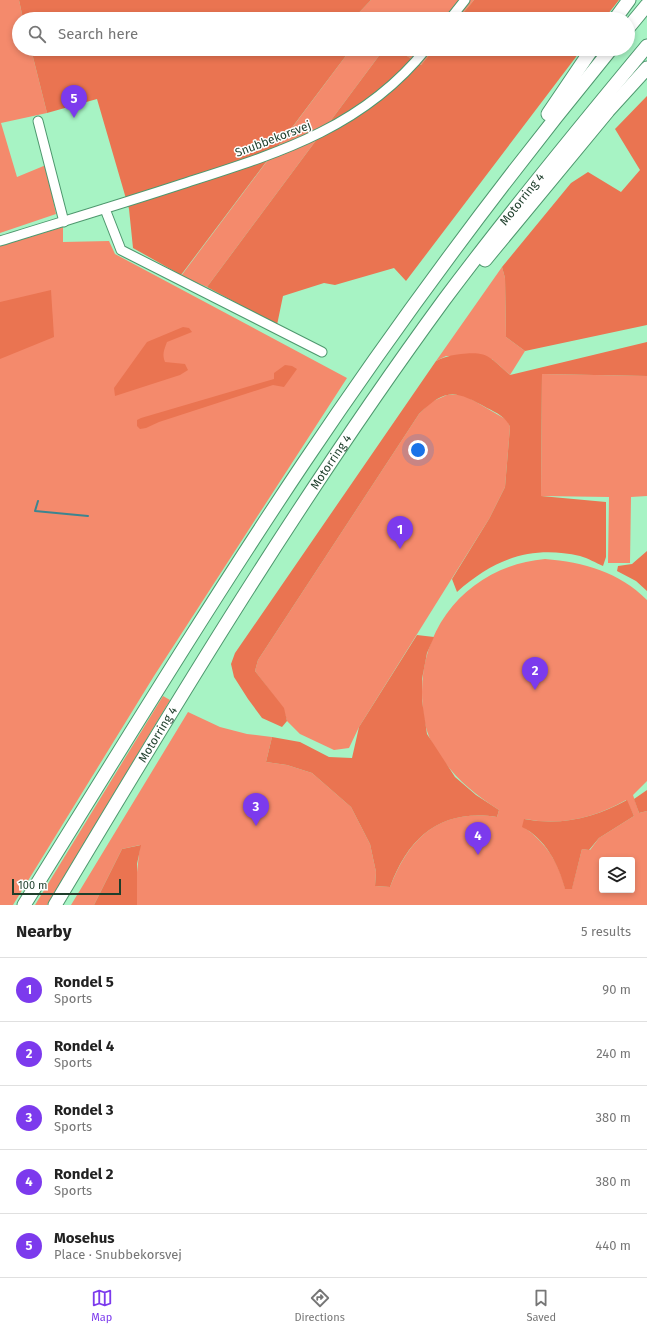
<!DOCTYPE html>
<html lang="en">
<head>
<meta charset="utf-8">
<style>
  body { margin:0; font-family:"Fira Sans",sans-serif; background:#f2f2f2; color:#222 }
  .controls { position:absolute; right:12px; bottom:12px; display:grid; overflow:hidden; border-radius:4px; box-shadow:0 2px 6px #0003 }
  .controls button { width:36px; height:36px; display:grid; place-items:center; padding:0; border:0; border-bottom:1px solid #e0e0e0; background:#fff; color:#222; font:20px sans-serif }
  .scale { position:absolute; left:12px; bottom:10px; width:109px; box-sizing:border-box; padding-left:4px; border:2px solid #1e3e2b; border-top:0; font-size:11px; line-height:14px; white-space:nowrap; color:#1e3e2b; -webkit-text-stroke:3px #fff; paint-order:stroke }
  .you { position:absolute; left:418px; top:450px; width:14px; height:14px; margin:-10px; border:3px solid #fff; border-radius:50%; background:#1a73e8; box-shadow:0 0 0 6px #1a73e833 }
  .badge { display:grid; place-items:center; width:26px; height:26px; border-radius:50%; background:#7c3aed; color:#fff; font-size:13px; font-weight:700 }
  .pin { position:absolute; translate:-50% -33px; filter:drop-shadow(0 1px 2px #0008) }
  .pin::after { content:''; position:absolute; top:21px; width:14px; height:12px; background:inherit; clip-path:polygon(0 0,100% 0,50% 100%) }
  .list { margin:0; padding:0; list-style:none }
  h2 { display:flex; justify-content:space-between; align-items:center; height:52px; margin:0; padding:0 16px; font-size:17px }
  h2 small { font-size:13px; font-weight:400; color:#767676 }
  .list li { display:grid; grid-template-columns:26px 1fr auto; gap:12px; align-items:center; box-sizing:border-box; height:64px; padding:0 16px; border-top:1px solid #e0e0e0 }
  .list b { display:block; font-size:15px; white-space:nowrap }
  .list p { margin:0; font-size:13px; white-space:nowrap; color:#767676 }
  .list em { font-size:13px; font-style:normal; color:#767676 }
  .icon { flex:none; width:22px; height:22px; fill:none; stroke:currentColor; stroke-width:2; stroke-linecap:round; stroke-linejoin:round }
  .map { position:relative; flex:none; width:647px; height:905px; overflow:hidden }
  .search { position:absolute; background:#fff; box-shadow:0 2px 6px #0003; left:12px; right:12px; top:12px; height:44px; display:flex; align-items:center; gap:10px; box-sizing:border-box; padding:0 14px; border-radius:22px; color:#767676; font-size:15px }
  .sheet { height:372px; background:#fff }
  nav { display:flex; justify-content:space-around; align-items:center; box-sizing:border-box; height:56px; border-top:1px solid #e0e0e0; background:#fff; font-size:11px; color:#767676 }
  nav a { display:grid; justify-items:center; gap:2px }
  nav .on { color:#7c3aed }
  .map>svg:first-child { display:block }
  .green { fill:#f48a6c; fill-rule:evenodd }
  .forest { fill:#ea7451 }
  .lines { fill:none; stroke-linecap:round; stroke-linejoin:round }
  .stream { stroke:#3b8590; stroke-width:2 }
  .minor-casing { stroke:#4e986e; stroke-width:11 }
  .highway-casing { stroke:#4e986e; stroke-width:15 }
  .minor { stroke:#fff; stroke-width:9 }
  .highway { stroke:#fff; stroke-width:13 }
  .labels { text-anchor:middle; stroke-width:3; stroke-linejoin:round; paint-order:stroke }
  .street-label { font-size:12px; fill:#1e3e2b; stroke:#fff }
</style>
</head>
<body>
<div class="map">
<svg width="647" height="905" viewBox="0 0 647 905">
  <rect width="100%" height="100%" fill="#a7f3c4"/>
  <!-- green -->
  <g class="green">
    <path d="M 0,0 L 19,0 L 23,19 L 19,19 L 19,49 L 31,49 L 47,113 L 1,123 L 17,177 L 46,165 L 56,214 L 0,233 Z"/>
    <path d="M 371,0 L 474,0 L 458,19 L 353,19 Z"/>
    <path d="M 351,49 L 384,49 L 207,287 L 181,276 Z"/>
    <path d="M 396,49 L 434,49 L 421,65 Z"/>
    <path d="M 63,227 L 63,242 L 109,241 L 115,254 L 347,378 L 154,676 L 13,905 L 0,905 L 0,246 Z"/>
    <path d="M 502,267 L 505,278 L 506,337 L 525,351 L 510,375 L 492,359 L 446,356 L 436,361 Z"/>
    <path d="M 542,374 L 647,376 L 647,496 L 631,497 L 630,563 L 608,563 L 609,497 L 541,496 Z"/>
    <path d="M 447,395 L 464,395 L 507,420 L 510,427 L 505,487 L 489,519 L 359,727 L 349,748 L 334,750 L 300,734 L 287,721 L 283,708 L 255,671 L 258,660 L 419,414 L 431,402 Z"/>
    <path d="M 545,559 C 584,562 619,572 647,600 L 647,781 L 633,795 L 639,813 L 647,811 L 647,905 L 137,905 L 136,881 L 140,845 L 122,849 L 94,905 L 71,905 L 188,712 L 220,727 L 247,734 L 272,737 L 266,762 L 287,765 L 312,773 L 351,807 L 370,844 L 376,872 L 375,886 L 390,887 C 410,836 440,809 497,817 L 499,810 C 470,791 451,775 433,745 C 424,729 422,709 422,692 C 422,621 474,565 545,559 ZM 626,800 L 634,816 L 599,838 L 590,850 L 582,849 L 572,888 L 565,888 C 559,863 546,843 525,828 L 525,819 C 561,826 595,818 626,800 ZM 602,860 L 632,860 L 632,890 L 602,890 Z"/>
    <path d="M 163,696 L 170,700 L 47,905 L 35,905 Z"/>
  </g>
  <!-- forest -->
  <g class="forest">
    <path d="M 19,0 L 371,0 L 353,19 L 23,19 Z"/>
    <path d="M 474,0 L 619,0 L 604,19 L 458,19 Z"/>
    <path d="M 31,49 L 351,49 L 181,275 L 133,248 L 129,209 L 97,99 L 47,113 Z"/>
    <path d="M 384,49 L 396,49 L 421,65 L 434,49 L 582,49 L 406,281 L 394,268 L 335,285 L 324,283 L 283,296 L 277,325 L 207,287 Z"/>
    <path d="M 647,96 L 647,325 L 525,351 L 506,337 L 505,278 L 502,267 L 571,183 L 588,172 L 621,192 L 640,170 L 615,129 Z"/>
    <path d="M 51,290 L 54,337 L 0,359 L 0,302 Z"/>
    <path d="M 183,327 L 189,328 L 192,332 L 167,342 C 164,350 162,354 165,362 L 185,364 L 188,370 L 180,375 L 115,396 L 114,388 L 147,342 Z"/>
    <path d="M 647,342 L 647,376 L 542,374 L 541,496 L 606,502 L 606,557 L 603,566 C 596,563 588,558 580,556 C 531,545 494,559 457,592 L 452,579 L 489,519 L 505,487 L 510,427 C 506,417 497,413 487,408 C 457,391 446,387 419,414 L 258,660 L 255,671 L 284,708 L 287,721 L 282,727 L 262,718 L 248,699 L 234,677 L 231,664 L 235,653 L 436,361 C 445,357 451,355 461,354 C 489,351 490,358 510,375 Z"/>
    <path d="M 285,365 L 292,366 L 297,369 L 284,387 L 273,385 L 159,422 L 146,428 L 140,429 L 137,426 L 137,420 L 141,418 L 274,379 L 274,373 Z"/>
    <path d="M 647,551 L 647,591 L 636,581 L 617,571 L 618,566 L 632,564 Z"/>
    <path d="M 417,635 L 434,637 L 427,653 L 422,679 L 422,701 L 427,734 L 455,777 L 476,795 L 499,810 L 497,817 C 441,809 409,836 390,887 L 375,886 L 376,872 L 370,844 L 351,807 L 312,773 L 287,765 L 266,762 L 272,737 L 300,742 L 329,757 L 352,758 L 359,727 Z"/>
    <path d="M 647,790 L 647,811 L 639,813 L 634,799 Z"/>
    <path d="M 627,800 L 634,816 L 599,838 L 589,850 L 582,849 L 572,889 L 565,889 C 559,865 545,838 522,827 L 524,819 C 561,826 595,818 627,800 Z"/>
    <path d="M 141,845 L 137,864 L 137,905 L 94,905 L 122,849 Z"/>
  </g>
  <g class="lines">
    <!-- stream -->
    <path class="stream" d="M 38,501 L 35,511 L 88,516"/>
    <!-- minor casing -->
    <g class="minor-casing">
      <g id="minor">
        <path d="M 450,19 L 465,0"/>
        <path d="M 38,121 L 64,222"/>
        <path d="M 105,209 L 121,250 L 322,352"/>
        <path d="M 0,241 C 61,222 121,204 182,184 C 275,154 362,129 426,49"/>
      </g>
    </g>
    <!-- highway casing -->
    <g class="highway-casing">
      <g id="highway">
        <path d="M 615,19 L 629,0"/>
        <path d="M 628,28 L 647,5"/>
        <path d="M 548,114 L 592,49"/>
        <path d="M 485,260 L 608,111 L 647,68"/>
        <path d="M 24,905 C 116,757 206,609 303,464 C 399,321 502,182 611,49"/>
        <path id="s1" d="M 55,905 C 178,699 302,494 444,300 C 509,213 578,129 647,46"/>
      </g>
    </g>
    <!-- minor -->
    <use href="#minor" class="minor"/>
    <!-- highway -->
    <use href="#highway" class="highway"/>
  </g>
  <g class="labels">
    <!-- street labels -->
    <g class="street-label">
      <text transform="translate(273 139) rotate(-21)" y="4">Snubbekorsvej</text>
      <text dy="4" stroke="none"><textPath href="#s1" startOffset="847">Motorring 4</textPath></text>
      <text dy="4" stroke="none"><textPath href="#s1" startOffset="522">Motorring 4</textPath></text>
      <text dy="4" stroke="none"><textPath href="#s1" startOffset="199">Motorring 4</textPath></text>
    </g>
  </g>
</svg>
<div class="controls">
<button><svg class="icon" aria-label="layers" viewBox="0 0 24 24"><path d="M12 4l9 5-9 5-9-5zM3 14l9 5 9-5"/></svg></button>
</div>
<div class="scale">100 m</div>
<div class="you"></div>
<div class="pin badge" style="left:400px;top:549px">1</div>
<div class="pin badge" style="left:535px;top:690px">2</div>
<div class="pin badge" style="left:256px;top:826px">3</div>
<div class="pin badge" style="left:478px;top:855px">4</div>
<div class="pin badge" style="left:74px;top:118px">5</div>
<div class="search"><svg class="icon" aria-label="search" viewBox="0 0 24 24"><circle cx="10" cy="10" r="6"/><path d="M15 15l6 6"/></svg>Search here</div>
</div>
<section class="sheet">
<h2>Nearby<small>5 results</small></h2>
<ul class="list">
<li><span class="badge">1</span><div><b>Rondel 5</b><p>Sports</p></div><em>90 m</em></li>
<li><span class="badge">2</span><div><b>Rondel 4</b><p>Sports</p></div><em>240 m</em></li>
<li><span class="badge">3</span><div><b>Rondel 3</b><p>Sports</p></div><em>380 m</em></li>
<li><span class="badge">4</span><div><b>Rondel 2</b><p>Sports</p></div><em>380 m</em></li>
<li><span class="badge">5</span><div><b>Mosehus</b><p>Place · Snubbekorsvej</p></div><em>440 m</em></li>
</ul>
</section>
<nav>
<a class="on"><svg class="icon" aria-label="map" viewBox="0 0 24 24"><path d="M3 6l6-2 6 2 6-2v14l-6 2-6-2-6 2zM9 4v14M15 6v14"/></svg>Map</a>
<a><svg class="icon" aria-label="directions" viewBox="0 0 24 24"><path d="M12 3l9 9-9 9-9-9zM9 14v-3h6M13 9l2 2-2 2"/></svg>Directions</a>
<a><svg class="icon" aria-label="saved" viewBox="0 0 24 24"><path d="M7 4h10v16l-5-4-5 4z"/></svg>Saved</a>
</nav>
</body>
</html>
